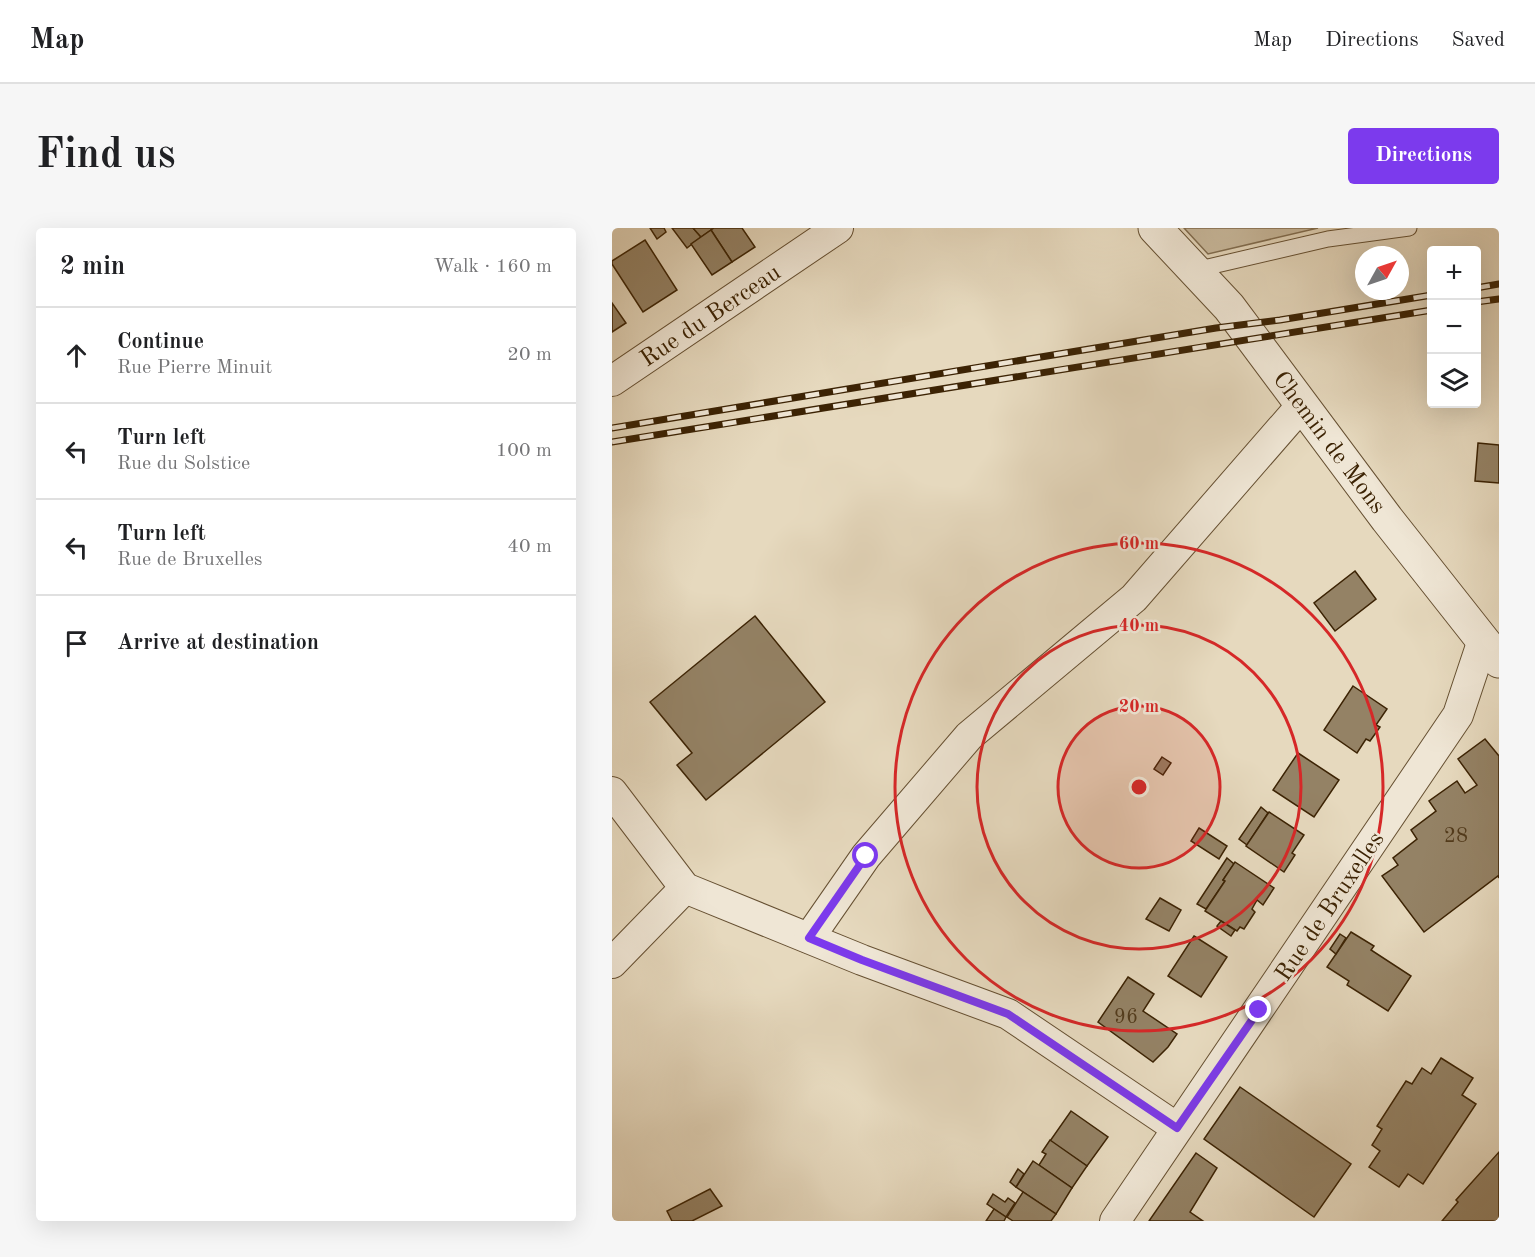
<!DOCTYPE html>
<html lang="en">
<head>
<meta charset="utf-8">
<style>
  body { margin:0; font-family:"Old Standard TT",serif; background:#f6f6f6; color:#202124 }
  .controls { position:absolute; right:18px; top:18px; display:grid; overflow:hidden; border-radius:6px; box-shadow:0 6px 24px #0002 }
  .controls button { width:54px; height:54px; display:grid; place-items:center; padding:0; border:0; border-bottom:2px solid #e0e0e0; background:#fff; color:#202124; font:30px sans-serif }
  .compass { position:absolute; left:743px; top:18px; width:54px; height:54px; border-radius:50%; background:#fff; box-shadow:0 6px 24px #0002; rotate:50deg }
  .stop { position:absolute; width:18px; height:18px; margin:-14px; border:4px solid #7c3aed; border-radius:50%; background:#fff }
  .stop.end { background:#7c3aed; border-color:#fff; box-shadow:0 2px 6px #0008 }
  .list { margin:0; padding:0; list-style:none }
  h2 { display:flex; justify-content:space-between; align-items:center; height:78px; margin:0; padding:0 24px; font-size:26px }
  h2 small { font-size:20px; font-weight:400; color:#757577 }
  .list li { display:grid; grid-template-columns:39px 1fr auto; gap:18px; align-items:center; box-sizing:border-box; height:96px; padding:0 24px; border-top:2px solid #e0e0e0 }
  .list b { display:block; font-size:22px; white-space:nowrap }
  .list p { margin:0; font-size:20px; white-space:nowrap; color:#757577 }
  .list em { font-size:20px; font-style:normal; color:#757577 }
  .icon { flex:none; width:33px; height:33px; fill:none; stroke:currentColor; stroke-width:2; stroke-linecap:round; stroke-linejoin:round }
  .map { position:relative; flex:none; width:887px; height:993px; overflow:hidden; border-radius:6px }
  header { display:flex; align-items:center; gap:36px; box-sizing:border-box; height:84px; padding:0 30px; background:#fff; border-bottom:2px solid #e0e0e0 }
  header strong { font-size:28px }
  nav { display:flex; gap:33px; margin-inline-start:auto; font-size:21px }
  .intro { display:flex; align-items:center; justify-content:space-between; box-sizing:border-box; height:144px; padding:0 36px }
  h1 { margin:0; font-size:42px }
  .button { padding:15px 27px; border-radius:6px; background:#7c3aed; color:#fff; font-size:21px; font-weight:700 }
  main { display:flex; gap:36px; padding:0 36px }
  aside { flex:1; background:#fff; border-radius:6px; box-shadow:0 6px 24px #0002 }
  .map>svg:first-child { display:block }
  .green { fill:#c9ba9e; stroke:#826e51; stroke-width:1.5 }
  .building { fill:#948265; stroke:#3c2304; stroke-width:1.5 }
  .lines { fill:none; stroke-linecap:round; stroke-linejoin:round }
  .service-casing { stroke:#665032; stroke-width:17 }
  .minor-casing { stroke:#665032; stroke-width:32 }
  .tertiary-casing { stroke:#665032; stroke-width:35 }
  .service { stroke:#efe6d5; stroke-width:15 }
  .minor { stroke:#efe6d5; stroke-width:30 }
  .tertiary { stroke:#efe6d5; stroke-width:33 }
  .rail-casing { stroke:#3c2304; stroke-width:7 }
  .rail { stroke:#efe6d5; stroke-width:4.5; stroke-dasharray:14; stroke-linecap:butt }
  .route { stroke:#7c3aed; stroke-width:8 }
  .ring { fill:none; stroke:#d62828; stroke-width:3 }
  .labels { text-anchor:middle; stroke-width:5; stroke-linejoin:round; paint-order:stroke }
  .number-label { font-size:21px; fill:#523b1c }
  .street-label { font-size:24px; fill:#3c2304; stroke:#efe6d5 }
  .centre { fill:#d62828; stroke:#efe6d5; stroke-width:3 }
  .ring-label { font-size:18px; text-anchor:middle; font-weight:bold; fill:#d62828; stroke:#efe6d5; stroke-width:5; stroke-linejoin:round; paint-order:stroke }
</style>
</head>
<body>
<header>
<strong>Map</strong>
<nav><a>Map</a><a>Directions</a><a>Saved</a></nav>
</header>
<div class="intro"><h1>Find us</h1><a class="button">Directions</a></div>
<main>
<aside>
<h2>2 min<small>Walk · 160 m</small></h2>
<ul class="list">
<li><svg class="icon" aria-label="ahead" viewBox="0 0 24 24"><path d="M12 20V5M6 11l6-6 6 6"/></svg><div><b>Continue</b><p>Rue Pierre Minuit</p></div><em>20 m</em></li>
<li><svg class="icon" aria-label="left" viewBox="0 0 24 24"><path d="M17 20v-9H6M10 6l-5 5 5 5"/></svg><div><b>Turn left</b><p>Rue du Solstice</p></div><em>100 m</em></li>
<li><svg class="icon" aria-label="left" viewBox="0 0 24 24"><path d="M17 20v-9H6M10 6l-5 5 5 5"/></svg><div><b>Turn left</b><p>Rue de Bruxelles</p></div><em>40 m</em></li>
<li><svg class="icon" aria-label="arrive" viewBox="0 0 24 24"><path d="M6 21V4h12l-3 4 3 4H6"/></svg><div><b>Arrive at destination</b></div></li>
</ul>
</aside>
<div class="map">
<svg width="887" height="993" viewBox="0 0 887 993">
  <rect width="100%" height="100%" fill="#e6d9be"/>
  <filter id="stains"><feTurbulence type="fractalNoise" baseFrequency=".00333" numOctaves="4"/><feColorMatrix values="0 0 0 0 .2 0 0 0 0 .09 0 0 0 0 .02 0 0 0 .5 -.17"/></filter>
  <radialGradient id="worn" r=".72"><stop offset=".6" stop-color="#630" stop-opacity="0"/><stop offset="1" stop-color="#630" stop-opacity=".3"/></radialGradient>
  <!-- green -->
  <path class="green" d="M 572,0 L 706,0 L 596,26 Z"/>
  <!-- building -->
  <g class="building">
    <path d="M 38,0 L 52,0 L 54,4 L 45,11 Z"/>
    <path d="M 60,0 L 81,0 L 89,9 L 75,20 Z"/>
    <path d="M 81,0 L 102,0 L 89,9 Z"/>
    <path d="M 102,0 L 130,0 L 143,19 L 120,34 L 99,2 Z"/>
    <path d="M 99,2 L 120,34 L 100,47 L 79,16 Z"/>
    <path d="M 33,12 L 65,62 L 31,84 L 0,36 L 0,33 Z"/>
    <path d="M 0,75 L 14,95 L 0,104 Z"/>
    <path d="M 866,215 L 887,217 L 887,255 L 863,253 Z"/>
    <path d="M 743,343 L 764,371 L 723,403 L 702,375 Z"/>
    <path d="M 143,388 L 213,474 L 94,572 L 65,537 L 80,525 L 38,474 Z"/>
    <path d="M 741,458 L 775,481 L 764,497 L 768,499 L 758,513 L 754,511 L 745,525 L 712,502 Z"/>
    <path d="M 873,511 L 887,528 L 887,650 L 886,648 L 812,704 L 770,648 L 786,637 L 781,630 L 805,611 L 799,602 L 824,583 L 817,573 L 845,553 L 853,565 L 865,557 L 846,531 Z"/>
    <path d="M 686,525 L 727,552 L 702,589 L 661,562 Z"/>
    <path d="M 550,529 L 559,535 L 551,547 L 542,541 Z"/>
    <path d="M 649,579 L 656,585 L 635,617 L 627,611 Z"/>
    <path d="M 657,584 L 692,607 L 680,625 L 683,627 L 672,644 L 634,618 Z"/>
    <path d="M 587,600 L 615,618 L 607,631 L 579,613 Z"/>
    <path d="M 615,630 L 622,636 L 611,652 L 613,653 L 594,681 L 585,676 Z"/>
    <path d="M 623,634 L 662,660 L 651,677 L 645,672 L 640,681 L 643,684 L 632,701 L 628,699 L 625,703 L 593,683 L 613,653 L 611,652 Z"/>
    <path d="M 548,670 L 569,682 L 557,703 L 534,691 Z"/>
    <path d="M 609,693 L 623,702 L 619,708 L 605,698 Z"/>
    <path d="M 739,704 L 762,718 L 759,722 L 799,748 L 776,783 L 735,757 L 737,753 L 715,739 Z"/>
    <path d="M 728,706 L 734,710 L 724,726 L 718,721 Z"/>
    <path d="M 582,708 L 615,729 L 589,769 L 556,748 Z"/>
    <path d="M 516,749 L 542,766 L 531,783 L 565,806 L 556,819 L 541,834 L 486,794 Z"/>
    <path d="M 829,830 L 861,850 L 850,867 L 864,876 L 811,956 L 796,946 L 787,959 L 757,939 L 768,923 L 760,917 L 770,901 L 765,898 L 794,853 L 800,856 L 810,840 L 819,846 Z"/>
    <path d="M 628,859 L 739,936 L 702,989 L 592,911 Z"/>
    <path d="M 459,883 L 496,909 L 475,938 L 438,913 Z"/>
    <path d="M 438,912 L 475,938 L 460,960 L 427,937 L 434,926 L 430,924 Z"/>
    <path d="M 887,924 L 887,993 L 830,993 L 846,974 L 844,972 Z"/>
    <path d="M 584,925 L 605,940 L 578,984 L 591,993 L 537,993 Z"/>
    <path d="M 421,933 L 460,960 L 444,986 L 404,959 Z"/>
    <path d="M 406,941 L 412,946 L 404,959 L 398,954 Z"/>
    <path d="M 98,961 L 110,978 L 80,993 L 60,993 L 55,983 Z"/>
    <path d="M 411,964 L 444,986 L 439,993 L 401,993 L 395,989 Z"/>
    <path d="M 381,966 L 393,974 L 396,970 L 403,975 L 394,989 L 375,976 Z"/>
    <path d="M 382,981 L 394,989 L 392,993 L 374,993 Z"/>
  </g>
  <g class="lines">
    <!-- service casing -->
    <g class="service-casing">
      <path id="service" d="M 583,42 L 716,11 L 797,0"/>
    </g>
    <!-- minor casing -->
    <g class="minor-casing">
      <g id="minor">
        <path d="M 0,153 L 226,0"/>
        <path d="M 0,564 L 73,660 L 250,732 L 396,786 L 565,900"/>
        <path d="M 197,710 L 254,628 L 357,508 L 522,370 L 690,177"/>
        <path d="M 0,735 L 73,660"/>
        <path d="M 503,993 L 846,487 L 871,412"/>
      </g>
    </g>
    <!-- tertiary casing -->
    <g class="tertiary-casing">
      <path id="tertiary" d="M 543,0 L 617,79 L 775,291 L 887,433"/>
    </g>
    <!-- service -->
    <use href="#service" class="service"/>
    <!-- minor -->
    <use href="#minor" class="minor"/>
    <!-- tertiary -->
    <use href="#tertiary" class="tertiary"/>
    <!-- rail casing -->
    <g class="rail-casing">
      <g id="rail">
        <path d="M 864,60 L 887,56"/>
        <path d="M 864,74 L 887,71"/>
        <path d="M 0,200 L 604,100 L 668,92 L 820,67"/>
        <path d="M 0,214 L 820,82"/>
      </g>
    </g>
    <!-- rail -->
    <use href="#rail" class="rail"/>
  </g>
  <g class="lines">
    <!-- route -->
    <path class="route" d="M 254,628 L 197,710 L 250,732 L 396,786 L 565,900 L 647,782"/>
  </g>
  <!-- distance rings -->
  <circle cx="527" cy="559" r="81" fill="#d62828" fill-opacity=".12"/>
  <g class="ring">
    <circle cx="527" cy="559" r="81"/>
    <circle cx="527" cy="559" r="162"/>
    <circle cx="527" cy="559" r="244"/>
  </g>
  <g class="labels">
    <!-- number labels -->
    <g class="number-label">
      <text x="844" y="614">28</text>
      <text x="514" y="795">96</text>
    </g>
    <!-- street labels -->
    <g class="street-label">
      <text transform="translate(98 87) rotate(-34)" y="8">Rue du Berceau</text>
      <text transform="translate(718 214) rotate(53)" y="8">Chemin de Mons</text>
      <text transform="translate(717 678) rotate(-56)" y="8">Rue de Bruxelles</text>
    </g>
  </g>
  <circle cx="527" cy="559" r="9" class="centre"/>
  <g class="ring-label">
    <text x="527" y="321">60 m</text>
    <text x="527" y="403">40 m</text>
    <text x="527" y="484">20 m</text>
  </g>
  <rect width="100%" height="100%" filter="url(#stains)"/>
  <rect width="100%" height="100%" fill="url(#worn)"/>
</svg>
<div class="controls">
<button>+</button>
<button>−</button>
<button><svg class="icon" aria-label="layers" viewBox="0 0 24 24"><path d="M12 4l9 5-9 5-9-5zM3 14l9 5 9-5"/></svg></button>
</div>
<svg class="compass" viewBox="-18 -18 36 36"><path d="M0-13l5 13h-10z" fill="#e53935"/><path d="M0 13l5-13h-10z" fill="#757577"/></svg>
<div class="stop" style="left:254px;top:628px"></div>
<div class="stop end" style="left:647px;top:782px"></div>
</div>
</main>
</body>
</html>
